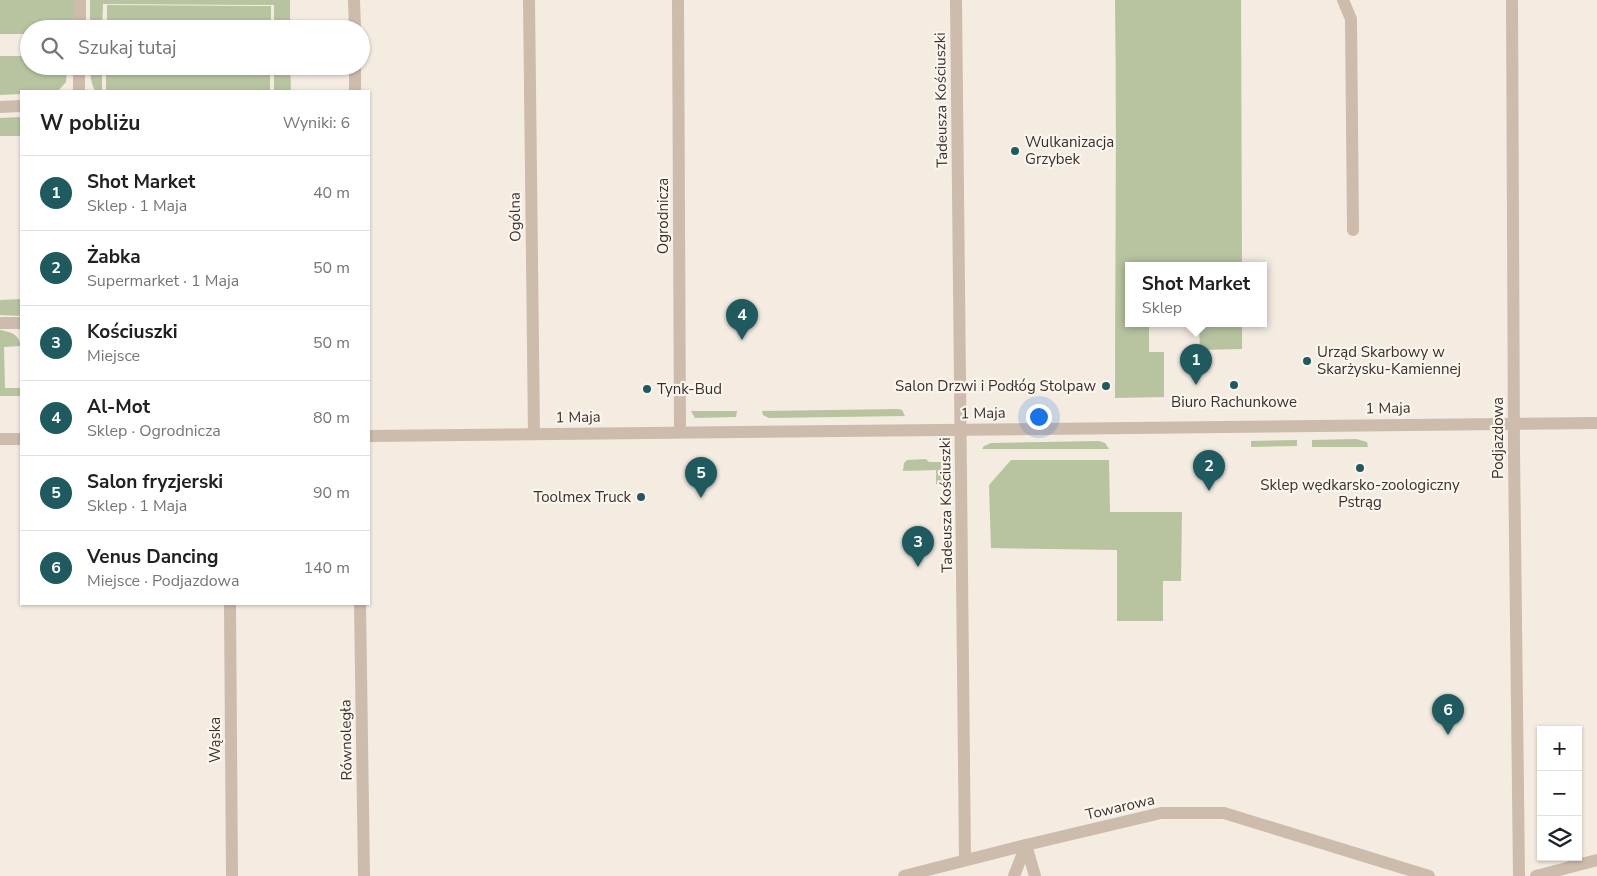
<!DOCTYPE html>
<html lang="pl">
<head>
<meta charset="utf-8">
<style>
  body { margin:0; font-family:"Nunito Sans",sans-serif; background:#f2f2f2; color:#202124 }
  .controls { position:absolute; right:15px; bottom:15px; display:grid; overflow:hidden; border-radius:0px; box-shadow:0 1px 4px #0004 }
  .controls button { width:45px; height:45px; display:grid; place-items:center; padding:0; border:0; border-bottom:1px solid #e0e0e0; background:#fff; color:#202124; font:25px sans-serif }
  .you { position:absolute; left:1038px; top:416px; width:18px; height:18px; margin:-12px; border:4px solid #fff; border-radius:50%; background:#1a73e8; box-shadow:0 0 0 8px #1a73e833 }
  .badge { display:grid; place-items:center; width:32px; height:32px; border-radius:50%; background:#1f5a5e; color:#fff; font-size:16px; font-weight:700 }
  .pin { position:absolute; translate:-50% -41px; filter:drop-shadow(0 1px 2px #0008) }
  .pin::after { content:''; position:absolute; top:26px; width:18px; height:15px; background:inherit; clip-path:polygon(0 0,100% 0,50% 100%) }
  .popup { position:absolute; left:1125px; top:262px; width:142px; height:65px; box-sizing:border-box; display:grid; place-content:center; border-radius:0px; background:#fff; filter:drop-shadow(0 1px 4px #0005); font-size:16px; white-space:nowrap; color:#757577 }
  .popup b { font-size:19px; color:#202124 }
  .popup::after { content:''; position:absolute; left:50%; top:100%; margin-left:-10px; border:10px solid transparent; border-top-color:#fff }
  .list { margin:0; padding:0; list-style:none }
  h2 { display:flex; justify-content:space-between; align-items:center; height:65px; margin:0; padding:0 20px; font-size:21px }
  h2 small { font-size:16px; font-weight:400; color:#757577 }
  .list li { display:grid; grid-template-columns:32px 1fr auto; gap:15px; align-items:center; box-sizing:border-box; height:75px; padding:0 20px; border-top:1px solid #e0e0e0 }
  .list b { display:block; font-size:19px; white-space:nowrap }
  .list p { margin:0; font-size:16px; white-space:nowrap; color:#757577 }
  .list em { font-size:16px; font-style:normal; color:#757577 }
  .icon { flex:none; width:28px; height:28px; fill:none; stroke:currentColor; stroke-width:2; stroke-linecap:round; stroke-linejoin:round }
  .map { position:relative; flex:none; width:1597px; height:876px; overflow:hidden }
  .search { position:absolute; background:#fff; box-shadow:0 1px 4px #0004; left:20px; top:20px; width:350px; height:55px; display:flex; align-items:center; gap:12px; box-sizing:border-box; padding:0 18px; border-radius:28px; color:#757577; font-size:19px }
  .panel { position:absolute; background:#fff; box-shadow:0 1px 4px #0004; left:20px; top:90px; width:350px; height:515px; border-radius:0px }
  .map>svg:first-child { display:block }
  .green { fill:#b8c4a0 }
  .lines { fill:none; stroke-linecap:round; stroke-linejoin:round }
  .minor { stroke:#cdbbac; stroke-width:12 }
  .poi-dot { fill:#1f5a5e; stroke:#fbf5ee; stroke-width:2 }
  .labels { text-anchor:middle; stroke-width:4.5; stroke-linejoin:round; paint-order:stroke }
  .street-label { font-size:15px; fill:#3b302b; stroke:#fbf5ee }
  .poi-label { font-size:15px; fill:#3b302b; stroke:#fbf5ee; text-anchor:start }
</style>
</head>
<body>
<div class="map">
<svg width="1597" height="876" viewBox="0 0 1597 876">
  <rect width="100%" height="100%" fill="#f4ebe1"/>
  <!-- green -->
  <g class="green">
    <path d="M 0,0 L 75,0 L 74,29 L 29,29 L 29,34 L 0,34 Z"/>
    <path d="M 90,0 L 290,0 L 290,29 L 274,29 L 274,5 L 103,4 L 102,29 L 90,29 Z"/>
    <path d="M 1115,0 L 1241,0 L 1242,266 L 1128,266 L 1128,324 L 1149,324 L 1149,352 L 1164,352 L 1164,397 L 1115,398 C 1115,265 1117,133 1115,0 Z"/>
    <path d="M 107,5 L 271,6 L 271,29 L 107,29 Z"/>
    <path d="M 0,56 L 29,56 L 29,66 L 67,66 L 66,82 L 58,91 L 21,91 L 21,94 L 0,95 Z"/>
    <path d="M 90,66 L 102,66 L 102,91 L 95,91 C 91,83 90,75 90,66 Z"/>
    <rect x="106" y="66" width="164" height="25"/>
    <path d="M 274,66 L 290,66 L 291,91 L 274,91 Z"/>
    <path d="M 21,117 L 21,136 L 0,136 L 0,118 Z"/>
    <path d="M 21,299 L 21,316 L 0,315 L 0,300 Z"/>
    <path d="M 1199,324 L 1242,324 L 1242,349 L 1200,350 Z"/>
    <path d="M 0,330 C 11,332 19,334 21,346 L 4,347 L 5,388 L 21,388 L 21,396 L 0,396 Z"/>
    <path d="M 899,409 L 902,410 L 905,416 L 769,418 L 763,415 L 762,411 Z"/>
    <path d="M 691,411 L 737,411 L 736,417 L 695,418 Z"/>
    <path d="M 1356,439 L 1367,442 L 1368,447 L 1312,447 L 1312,440 Z"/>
    <path d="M 1297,440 L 1297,446 L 1251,447 L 1251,441 Z"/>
    <path d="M 1099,441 L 1105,443 L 1109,449 L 982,449 L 984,446 L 991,443 Z"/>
    <path d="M 926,459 L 929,462 L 950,462 L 951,485 L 936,484 L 936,470 L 903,471 L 904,463 L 907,460 Z"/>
    <path d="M 1011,460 L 1109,460 L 1110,512 L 1182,512 L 1181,581 L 1163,581 L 1163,621 L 1117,621 L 1117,550 L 991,548 L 989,485 Z"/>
  </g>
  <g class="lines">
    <!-- minor -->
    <g class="minor">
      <path d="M 354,0 L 355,29"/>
      <path d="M 529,0 L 534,434"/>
      <path d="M 678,0 L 680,431"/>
      <path d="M 956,0 L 965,860"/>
      <path d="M 1343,0 L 1351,19 L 1353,230"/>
      <path d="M 1512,0 L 1514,452 L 1519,876"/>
      <path d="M 80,29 L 80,0"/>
      <path d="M 355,66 L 355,91"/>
      <path d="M 79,91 L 79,66"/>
      <path d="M 0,107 L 21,106"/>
      <path d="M 0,323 L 21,323"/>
      <path d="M 369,436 L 1597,423"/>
      <path d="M 0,439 L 21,439"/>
      <path d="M 230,604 L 232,876"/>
      <path d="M 360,604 L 364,876"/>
      <path d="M 1026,845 L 1035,876"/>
      <path d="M 904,876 L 1026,845 L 1161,813 L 1224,813 L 1429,876"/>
      <path d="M 1014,876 L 1026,845"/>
      <path d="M 1536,876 L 1597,860"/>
    </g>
  </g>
  <!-- markers -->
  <g class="poi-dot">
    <circle cx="1015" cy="151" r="5"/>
    <circle cx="1307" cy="361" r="5"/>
    <circle cx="1234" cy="385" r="5"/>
    <circle cx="1106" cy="386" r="5"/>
    <circle cx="647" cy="389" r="5"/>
    <circle cx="1360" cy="468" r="5"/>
    <circle cx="641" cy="497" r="5"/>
  </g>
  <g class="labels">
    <!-- street labels -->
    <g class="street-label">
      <text transform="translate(941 100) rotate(-91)" y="5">Tadeusza Kościuszki</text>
      <text transform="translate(663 216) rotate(-90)" y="5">Ogrodnicza</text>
      <text transform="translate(515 217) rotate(-91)" y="5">Ogólna</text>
      <text transform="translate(1388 408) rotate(-1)" y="5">1 Maja</text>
      <text transform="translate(983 413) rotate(-1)" y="5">1 Maja</text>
      <text transform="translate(578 417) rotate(-1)" y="5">1 Maja</text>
      <text transform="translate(1498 438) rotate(-90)" y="5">Podjazdowa</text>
      <text transform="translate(946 505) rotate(-91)" y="5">Tadeusza Kościuszki</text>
      <text transform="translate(215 740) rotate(-90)" y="5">Wąska</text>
      <text transform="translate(346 740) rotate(-91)" y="5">Równoległa</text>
      <text transform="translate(1120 807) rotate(-13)" y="5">Towarowa</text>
    </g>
    <!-- poi labels -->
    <g class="poi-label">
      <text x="1025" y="147">Wulkanizacja<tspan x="1025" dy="17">Grzybek</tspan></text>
      <text x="1317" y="357">Urząd Skarbowy w<tspan x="1317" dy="17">Skarżysku-Kamiennej</tspan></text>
      <text x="1096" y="391" text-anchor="end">Salon Drzwi i Podłóg Stolpaw</text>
      <text x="657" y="394">Tynk-Bud</text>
      <text x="1234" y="407" text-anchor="middle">Biuro Rachunkowe</text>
      <text x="1360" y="490" text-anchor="middle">Sklep wędkarsko-zoologiczny<tspan x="1360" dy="17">Pstrąg</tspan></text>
      <text x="631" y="502" text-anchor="end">Toolmex Truck</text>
    </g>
  </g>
</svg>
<div class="controls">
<button>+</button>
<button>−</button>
<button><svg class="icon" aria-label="layers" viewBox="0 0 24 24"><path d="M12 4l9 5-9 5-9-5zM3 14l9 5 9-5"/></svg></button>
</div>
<div class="you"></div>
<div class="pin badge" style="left:1196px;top:385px">1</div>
<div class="popup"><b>Shot Market</b>Sklep</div>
<div class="pin badge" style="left:1209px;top:491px">2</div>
<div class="pin badge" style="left:918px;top:567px">3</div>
<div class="pin badge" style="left:742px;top:340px">4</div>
<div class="pin badge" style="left:701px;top:498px">5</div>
<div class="pin badge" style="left:1448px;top:735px">6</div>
<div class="search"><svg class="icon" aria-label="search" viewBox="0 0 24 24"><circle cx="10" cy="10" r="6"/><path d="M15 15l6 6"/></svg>Szukaj tutaj</div>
<section class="panel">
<h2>W pobliżu<small>Wyniki: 6</small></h2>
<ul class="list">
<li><span class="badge">1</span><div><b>Shot Market</b><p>Sklep · 1 Maja</p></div><em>40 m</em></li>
<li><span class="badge">2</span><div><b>Żabka</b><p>Supermarket · 1 Maja</p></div><em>50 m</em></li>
<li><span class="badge">3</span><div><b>Kościuszki</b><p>Miejsce</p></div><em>50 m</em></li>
<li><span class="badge">4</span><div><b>Al-Mot</b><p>Sklep · Ogrodnicza</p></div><em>80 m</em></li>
<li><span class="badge">5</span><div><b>Salon fryzjerski</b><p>Sklep · 1 Maja</p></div><em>90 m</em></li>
<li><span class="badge">6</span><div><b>Venus Dancing</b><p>Miejsce · Podjazdowa</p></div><em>140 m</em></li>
</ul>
</section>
</div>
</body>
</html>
